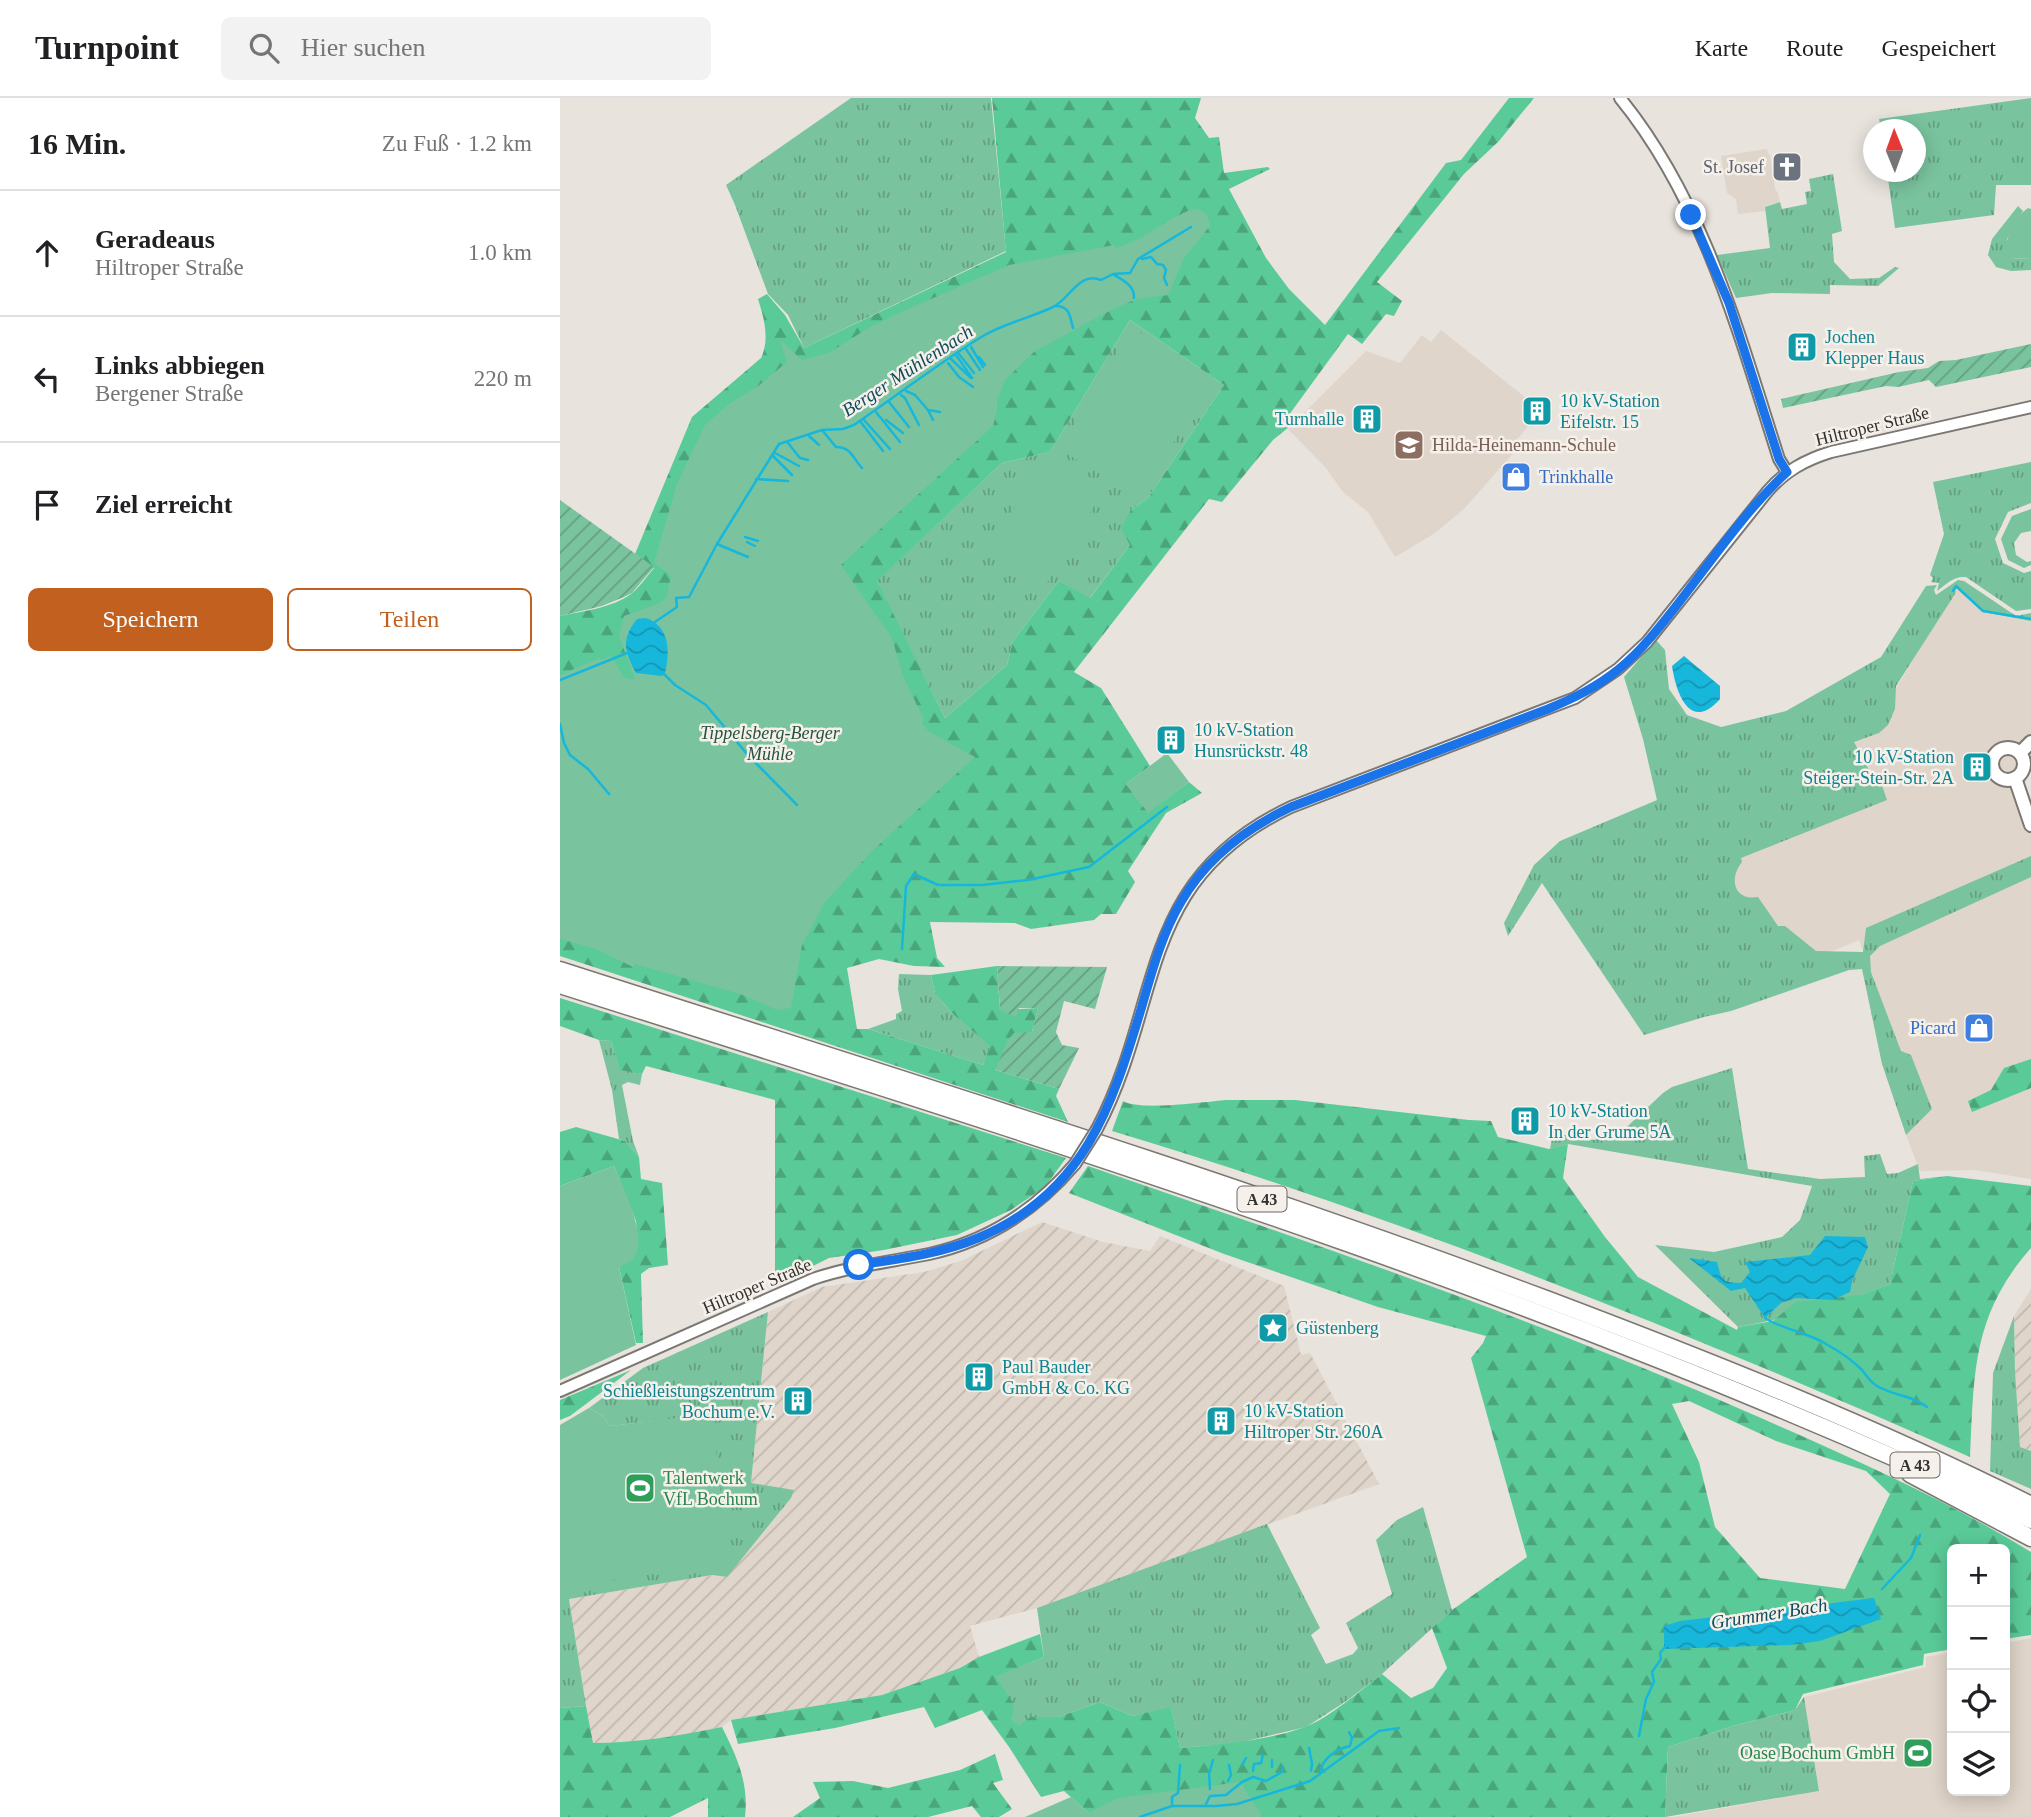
<!DOCTYPE html>
<html lang="de">
<head>
<meta charset="utf-8">
<style>
  body { margin:0; font-family:"Times New Roman",serif; background:#f2f2f2; color:#202124 }
  .controls { position:absolute; right:21px; bottom:21px; display:grid; overflow:hidden; border-radius:10px; box-shadow:0 4px 18px #0003 }
  .controls button { width:63px; height:63px; display:grid; place-items:center; padding:0; border:0; border-bottom:2px solid #e0e0e0; background:#fff; color:#202124; font:35px sans-serif }
  .compass { position:absolute; left:1303px; top:21px; width:63px; height:63px; border-radius:50%; background:#fff; box-shadow:0 4px 18px #0003; rotate:359deg }
  .stop { position:absolute; width:21px; height:21px; margin:-16px; border:5px solid #1a73e8; border-radius:50%; background:#fff }
  .stop.end { background:#1a73e8; border-color:#fff; box-shadow:0 2px 7px #0008 }
  .list { margin:0; padding:0; list-style:none }
  h2 { display:flex; justify-content:space-between; align-items:center; height:91px; margin:0; padding:0 28px; font-size:30px }
  h2 small { font-size:23px; font-weight:400; color:#757577 }
  .list li { display:grid; grid-template-columns:46px 1fr auto; gap:21px; align-items:center; box-sizing:border-box; height:126px; padding:0 28px; border-top:2px solid #e0e0e0 }
  .list b { display:block; font-size:26px; white-space:nowrap }
  .list p { margin:0; font-size:23px; white-space:nowrap; color:#757577 }
  .list em { font-size:23px; font-style:normal; color:#757577 }
  .actions { display:flex; gap:14px; padding:21px 28px }
  .actions a { flex:1; padding:16px 0; border:2px solid #c1601f; border-radius:10px; text-align:center; font-size:24px; color:#c1601f }
  .actions .main { background:#c1601f; color:#fff }
  .icon { flex:none; width:38px; height:38px; fill:none; stroke:currentColor; stroke-width:2; stroke-linecap:round; stroke-linejoin:round }
  .map { position:relative; flex:none; width:1471px; height:1719px; overflow:hidden }
  header { display:flex; align-items:center; gap:42px; box-sizing:border-box; height:98px; padding:0 35px; background:#fff; border-bottom:2px solid #e0e0e0 }
  header strong { font-size:33px }
  nav { display:flex; gap:38px; margin-inline-start:auto; font-size:24px }
  .search { width:490px; height:63px; background:#f2f2f2; display:flex; align-items:center; gap:18px; box-sizing:border-box; padding:0 24px; border-radius:10px; color:#757577; font-size:26px }
  main { display:flex }
  aside { flex:1; background:#fff }
  .map>svg:first-child { display:block }
  .built { fill:#dfd5ca }
  .industrial { fill:url(#industrial-furrows) }
  .grass { fill:url(#grass-tufts) }
  .forest { fill:url(#forest-firs); fill-rule:evenodd }
  .park { fill:#7ac39f }
  .garden { fill:url(#garden-furrows) }
  .water { fill:url(#water-waves) }
  .lines { fill:none; stroke-linecap:round; stroke-linejoin:round }
  .stream { stroke:#17b7dc; stroke-width:2.5 }
  .tertiary-casing { stroke:#7b7772; stroke-width:14 }
  .secondary-casing { stroke:#7b7772; stroke-width:16 }
  .motorway-casing { stroke:#7b7772; stroke-width:19 }
  .tertiary { stroke:#fff; stroke-width:10 }
  .secondary { stroke:#fff; stroke-width:12 }
  .motorway { stroke:#fff; stroke-width:16 }
  .tertiary-bridge-casing { stroke:#7b7772; stroke-width:14; stroke-linecap:butt }
  .tertiary-bridge { stroke:#fff; stroke-width:10 }
  .route { stroke:#1a73e8; stroke-width:9 }
  .labels { text-anchor:middle; stroke-width:5; stroke-linejoin:round; paint-order:stroke }
  .shield { fill:#f5f0ea; stroke:#6d6a67; stroke-width:2 }
  .shield-label { font-size:16px; font-weight:bold; fill:#33312f }
  .worship-label { font-size:18px; fill:#5b616d; stroke:#f5f0ea; text-anchor:end }
  .culture-label { font-size:18px; fill:#0d838f; stroke:#f5f0ea; text-anchor:start }
  .street-label { font-size:18px; fill:#33312f; stroke:#f5f0ea }
  .education-label { font-size:18px; fill:#785e54; stroke:#f5f0ea; text-anchor:start }
  .shop-label { font-size:18px; fill:#366cbe; stroke:#f5f0ea; text-anchor:start }
  .park-label { font-size:18px; font-style:italic; fill:#25533e; stroke:#f5f0ea }
  .leisure-label { font-size:18px; fill:#27864d; stroke:#f5f0ea; text-anchor:start }
  .water-label { font-size:19px; font-style:italic; fill:#114c5c; stroke:#f5f0ea }
</style>
</head>
<body>
<header>
<strong>Turnpoint</strong>
<div class="search"><svg class="icon" aria-label="search" viewBox="0 0 24 24"><circle cx="10" cy="10" r="6"/><path d="M15 15l6 6"/></svg>Hier suchen</div>
<nav><a>Karte</a><a>Route</a><a>Gespeichert</a></nav>
</header>
<main>
<aside>
<h2>16 Min.<small>Zu Fuß · 1.2 km</small></h2>
<ul class="list">
<li><svg class="icon" aria-label="ahead" viewBox="0 0 24 24"><path d="M12 20V5M6 11l6-6 6 6"/></svg><div><b>Geradeaus</b><p>Hiltroper Straße</p></div><em>1.0 km</em></li>
<li><svg class="icon" aria-label="left" viewBox="0 0 24 24"><path d="M17 20v-9H6M10 6l-5 5 5 5"/></svg><div><b>Links abbiegen</b><p>Bergener Straße</p></div><em>220 m</em></li>
<li><svg class="icon" aria-label="arrive" viewBox="0 0 24 24"><path d="M6 21V4h12l-3 4 3 4H6"/></svg><div><b>Ziel erreicht</b></div></li>
</ul>
<div class="actions"><a class="main">Speichern</a><a>Teilen</a></div>
</aside>
<div class="map">
<svg width="1471" height="1719" viewBox="0 0 1471 1719">
  <defs>
    <pattern id="industrial-furrows" width="10" height="10" patternUnits="userSpaceOnUse" patternTransform="scale(1.75)"><rect width="10" height="10" fill="#dfd5ca"/><path d="M-1 1l2-2M0 10L10 0M9 11l2-2" fill="none" stroke="#c0b7ae"/></pattern>
    <pattern id="grass-tufts" width="24" height="20" patternUnits="userSpaceOnUse" patternTransform="scale(1.75)"><rect width="24" height="20" fill="#7ac39f"/><path d="M3 7l-1-3M5 7V3M7 7l1-3M15 17l-1-3M17 17v-4M19 17l1-3" fill="none" stroke="#659f82"/></pattern>
    <pattern id="forest-firs" width="22" height="20" patternUnits="userSpaceOnUse" patternTransform="scale(1.75)"><rect width="22" height="20" fill="#5acb98"/><path d="M5 1l3.5 6h-7zM16 11l3.5 6h-7z" fill="#4ba57c"/></pattern>
    <pattern id="garden-furrows" width="10" height="10" patternUnits="userSpaceOnUse" patternTransform="scale(1.75)"><rect width="10" height="10" fill="#7ac39f"/><path d="M-1 1l2-2M0 10L10 0M9 11l2-2" fill="none" stroke="#659f82"/></pattern>
    <pattern id="water-waves" width="16" height="10" patternUnits="userSpaceOnUse" patternTransform="scale(1.75)"><rect width="16" height="10" fill="#17b7dc"/><path d="M0 5q4-4 8 0t8 0" fill="none" stroke="#1595b3"/></pattern>
  </defs>
  <rect width="100%" height="100%" fill="#e8e3dd"/>
  <!-- built -->
  <g class="built">
    <path d="M 1207,51 L 1208,56 L 1210,56 L 1215,91 L 1218,95 L 1220,104 L 1206,108 L 1206,113 L 1178,116 L 1176,101 L 1167,95 L 1161,58 Z"/>
    <path d="M 881,232 L 981,312 L 951,349 L 955,353 L 904,411 L 875,435 L 835,459 L 808,414 L 782,393 L 766,370 L 728,331 L 806,253 L 840,265 L 862,237 L 871,244 Z"/>
    <path d="M 1396,490 L 1423,514 L 1471,523 L 1471,660 L 1465,685 L 1471,702 L 1471,1081 L 1415,1072 L 1360,1073 L 1346,1037 L 1372,1011 L 1341,954 L 1299,842 L 1239,867 L 1081,739 L 1127,667 L 1328,627 L 1335,611 L 1335,592 Z"/>
    <path d="M 1471,1540 L 1471,1719 L 1113,1719 L 1259,1693 L 1244,1599 L 1366,1569 L 1366,1559 L 1392,1554 L 1392,1693 L 1445,1693 L 1445,1545 Z"/>
  </g>
  <!-- industrial -->
  <g class="industrial">
    <path d="M 482,1124 L 543,1144 L 590,1153 L 600,1138 L 724,1188 L 741,1257 L 750,1255 L 819,1386 L 477,1510 L 410,1528 L 419,1559 L 400,1570 L 322,1597 L 171,1622 L 162,1629 L 112,1640 L 67,1645 L 32,1645 L 9,1501 L 152,1477 L 166,1479 L 217,1418 L 234,1392 L 191,1386 L 208,1214 L 262,1189 L 364,1174 L 401,1163 Z"/>
    <path d="M 1471,1191 L 1471,1353 L 1460,1349 L 1455,1273 L 1454,1218 Z"/>
  </g>
  <!-- grass -->
  <g class="grass">
    <path d="M 291,0 L 431,0 L 446,153 L 244,250 L 228,217 L 208,196 L 175,107 L 166,87 Z"/>
    <path d="M 1471,0 L 1471,87 L 1436,87 L 1434,117 L 1335,130 L 1327,74 L 1356,74 L 1356,32 L 1321,31 L 1319,21 Z"/>
    <path d="M 1273,76 L 1282,133 L 1272,136 L 1274,164 L 1290,181 L 1319,180 L 1335,169 L 1339,170 L 1318,188 L 1270,187 L 1270,196 L 1212,195 L 1176,200 L 1157,157 L 1210,150 L 1205,109 L 1220,104 L 1222,111 L 1247,106 L 1245,94 L 1251,93 L 1249,81 Z"/>
    <path d="M 1458,108 L 1463,113 L 1447,141 L 1450,160 L 1471,161 L 1471,172 L 1451,173 L 1436,169 L 1428,157 L 1432,141 Z"/>
    <path d="M 570,222 L 664,287 L 588,400 L 571,412 L 570,447 L 529,501 L 499,483 L 453,543 L 447,567 L 385,620 L 316,483 L 442,365 L 490,354 Z"/>
    <path d="M 1471,364 L 1471,405 L 1448,414 L 1435,441 L 1443,465 L 1464,475 L 1471,473 L 1471,511 L 1456,513 L 1406,479 C 1393,478 1387,486 1377,493 L 1379,485 L 1371,484 L 1373,480 L 1370,477 L 1384,436 L 1373,384 Z"/>
    <path d="M 1471,411 L 1471,433 L 1461,435 L 1454,445 L 1456,457 L 1467,464 L 1471,463 L 1471,467 L 1464,470 L 1448,462 L 1441,441 L 1452,418 Z"/>
    <path d="M 1398,482 L 1404,483 L 1456,518 L 1471,515 L 1471,523 L 1423,514 L 1396,490 L 1395,496 L 1336,588 L 1335,611 L 1328,627 L 1319,635 L 1294,644 L 1310,674 L 1319,679 L 1327,702 L 1181,760 L 1182,764 C 1169,780 1173,803 1198,799 L 1218,828 L 1225,828 L 1256,853 L 1303,854 L 1306,830 L 1471,758 L 1471,779 L 1320,848 L 1310,858 L 1311,874 L 1341,953 L 1351,957 L 1372,1011 L 1346,1037 L 1322,966 L 1302,871 L 1289,872 L 1171,913 L 1144,919 L 1084,937 L 982,785 L 948,838 L 944,825 L 974,767 L 1000,743 L 1097,702 L 1083,641 L 1064,579 L 1096,542 L 1105,552 L 1109,591 L 1127,617 L 1161,629 L 1226,613 L 1321,559 L 1366,488 L 1377,487 L 1374,492 L 1376,497 Z"/>
    <path d="M 339,876 L 371,877 L 375,896 L 394,917 L 431,948 L 423,967 L 308,931 L 336,921 L 336,916 L 342,913 L 338,891 Z"/>
    <path d="M 39,942 L 51,943 L 60,971 L 82,976 L 80,987 L 68,984 L 62,987 L 73,1043 L 79,1059 L 65,1043 L 59,1041 L 52,992 Z"/>
    <path d="M 1172,970 L 1188,1071 L 1260,1081 L 1305,1079 L 1304,1058 L 1320,1056 L 1327,1076 L 1338,1075 L 1358,1066 L 1360,1081 L 1387,1078 L 1353,1083 L 1330,1186 C 1281,1205 1230,1220 1178,1229 L 1095,1147 L 1154,1154 L 1222,1139 L 1240,1122 L 1252,1088 L 1008,1046 L 990,1051 L 993,1035 L 1034,1042 L 1042,1039 L 1054,1041 L 1103,995 L 1112,989 Z"/>
    <path d="M 208,1214 L 191,1385 L 234,1392 L 231,1400 L 167,1479 L 152,1477 L 9,1501 L 26,1608 L 0,1610 L 0,1489 L 151,1317 L 50,1328 L 43,1318 L 29,1310 L 83,1270 Z"/>
    <path d="M 1454,1218 L 1455,1273 L 1460,1349 L 1471,1353 L 1471,1391 L 1430,1373 L 1433,1275 Z"/>
    <path d="M 863,1409 L 892,1512 L 822,1576 L 785,1604 L 746,1629 L 678,1645 L 620,1650 L 611,1610 L 572,1618 L 540,1604 L 498,1619 L 470,1619 L 459,1629 L 452,1621 L 435,1579 L 484,1559 L 477,1510 L 707,1426 L 760,1530 L 751,1537 L 766,1566 L 793,1556 L 798,1550 L 786,1525 L 832,1496 L 816,1442 L 837,1422 Z"/>
    <path d="M 1244,1599 L 1259,1693 L 1105,1719 L 1108,1649 L 1173,1628 L 1235,1612 Z"/>
  </g>
  <!-- forest -->
  <g class="forest">
    <path d="M 432,0 L 641,0 L 635,20 L 649,40 L 659,39 L 664,75 L 708,69 L 710,71 L 669,91 L 706,160 L 729,191 L 765,227 L 886,65 L 901,62 L 949,0 L 974,0 L 939,43 L 904,76 L 817,184 L 842,203 L 834,218 L 826,216 L 802,246 L 788,236 L 726,321 L 729,329 L 713,342 L 662,404 L 649,401 L 514,574 L 541,590 L 590,668 L 566,686 L 588,714 L 629,684 L 642,695 L 606,715 L 568,773 L 575,784 L 556,816 L 541,816 L 534,822 L 471,831 L 455,825 L 370,824 L 377,860 L 385,869 L 354,868 L 319,861 L 287,870 L 297,931 L 308,931 L 423,967 L 430,948 L 394,917 L 375,896 L 371,877 L 437,868 L 440,912 L 478,910 L 472,934 L 435,972 L 499,991 L 496,998 L 508,1024 L 0,858 L 0,518 C 23,513 52,510 71,496 C 80,489 87,478 94,470 L 75,456 L 132,319 L 201,260 C 210,241 204,220 198,201 L 207,196 L 225,217 L 244,250 L 446,154 ZM 570,222 L 664,287 L 588,400 L 571,412 L 561,430 L 570,447 L 530,500 L 499,483 L 453,543 L 447,567 L 385,620 L 317,483 L 442,365 L 490,354 Z"/>
    <path d="M 0,900 L 506,1060 L 485,1089 L 451,1112 L 397,1137 L 324,1152 L 269,1160 L 215,1187 L 215,1002 L 86,968 L 82,976 L 60,972 L 51,943 L 39,942 L 0,928 Z"/>
    <path d="M 1471,961 L 1471,990 L 1412,1014 L 1408,1003 L 1431,992 L 1444,970 Z"/>
    <path d="M 666,1002 L 735,1002 L 909,1022 L 931,1023 L 938,1039 L 989,1051 L 1008,1046 L 1003,1080 L 1045,1139 L 1078,1179 L 1177,1232 L 1178,1229 L 1213,1223 L 1236,1204 L 1300,1197 L 1330,1186 L 1353,1083 L 1387,1078 L 1471,1088 L 1471,1150 C 1412,1217 1414,1275 1410,1359 C 1130,1235 846,1121 552,1033 L 563,1003 C 579,1013 644,1004 666,1002 Z"/>
    <path d="M 16,1029 L 65,1043 L 79,1059 L 81,1081 L 102,1085 L 108,1167 L 89,1170 L 81,1176 L 83,1245 L 76,1245 L 59,1169 L 78,1148 L 76,1123 L 54,1068 L 0,1088 L 0,1034 Z"/>
    <path d="M 528,1068 C 755,1146 982,1223 1201,1320 C 1294,1361 1385,1401 1471,1454 L 1471,1537 L 1445,1541 L 1445,1451 L 1392,1451 L 1392,1551 L 1364,1556 L 1363,1567 L 1243,1596 L 1235,1612 L 1173,1628 L 1108,1649 L 1105,1719 L 530,1719 L 529,1715 L 504,1693 L 481,1699 L 449,1649 L 422,1612 L 375,1630 L 364,1609 L 275,1630 L 178,1646 L 171,1622 L 322,1597 L 400,1570 L 419,1559 L 480,1536 L 484,1559 L 436,1579 L 454,1606 L 452,1621 L 459,1628 L 470,1619 L 498,1619 L 540,1604 L 572,1618 L 611,1609 L 620,1650 C 660,1646 706,1643 745,1629 C 769,1620 801,1592 822,1576 L 851,1600 L 873,1590 L 887,1570 L 872,1530 L 892,1512 L 967,1459 L 911,1260 L 923,1245 L 926,1238 L 818,1209 L 664,1156 L 509,1095 ZM 1129,1303 L 1216,1343 L 1306,1373 L 1330,1396 L 1285,1491 L 1200,1480 L 1155,1429 L 1139,1364 L 1112,1306 Z"/>
    <path d="M 71,1272 L 10,1318 L 0,1322 L 0,1302 Z"/>
    <path d="M 26,1608 L 33,1645 C 77,1645 118,1638 162,1629 C 177,1659 189,1685 185,1719 L 148,1719 L 148,1700 L 110,1719 L 0,1719 L 0,1610 Z"/>
    <path d="M 435,1656 L 443,1682 L 433,1685 L 452,1711 L 439,1719 L 421,1719 L 412,1708 L 368,1719 L 233,1719 L 260,1700 L 253,1684 L 293,1683 L 328,1690 L 400,1672 Z"/>
  </g>
  <!-- park -->
  <g class="park">
    <path d="M 1468,110 L 1471,111 L 1471,161 L 1450,160 L 1446,157 C 1444,141 1455,119 1468,110 Z"/>
    <path d="M 633,111 C 645,112 648,116 650,128 L 624,160 L 608,197 L 577,201 L 557,209 L 475,253 L 445,282 L 437,302 L 437,312 L 433,328 L 281,467 L 332,540 L 343,578 L 364,622 L 362,625 L 368,633 L 415,659 L 311,754 L 265,804 L 242,847 L 231,910 L 217,912 L 180,896 L 75,866 L 73,869 L 36,851 L 0,841 L 0,577 L 40,560 L 41,562 L 51,558 L 63,578 L 72,582 L 75,581 L 59,538 L 64,518 L 100,505 L 107,498 L 111,478 L 94,465 L 117,386 L 145,327 L 169,306 L 197,289 L 227,264 L 220,242 L 242,262 L 269,255 L 308,230 L 341,214 L 449,167 L 554,147 L 556,150 C 585,142 605,121 633,111 Z"/>
    <path d="M 572,230 L 653,279 L 580,400 L 499,351 Z"/>
    <path d="M 488,354 L 546,389 L 487,485 L 430,450 Z"/>
    <path d="M 607,655 L 629,684 L 588,715 L 566,686 Z"/>
    <path d="M 54,1068 C 62,1089 90,1140 73,1161 C 69,1165 63,1167 59,1169 L 76,1247 L 0,1282 L 0,1088 Z"/>
    <path d="M 29,1310 L 43,1318 L 50,1328 L 152,1316 L 167,1452 L 160,1467 L 0,1489 L 0,1327 Z"/>
    <path d="M 680,1684 L 703,1719 L 465,1719 L 511,1699 L 529,1715 L 558,1700 Z"/>
  </g>
  <!-- garden -->
  <g class="garden">
    <path d="M 1471,246 L 1471,269 L 1376,289 L 1369,282 L 1338,289 L 1326,288 L 1223,310 L 1221,301 L 1339,274 L 1368,270 L 1379,263 L 1396,262 Z"/>
    <path d="M 0,402 L 94,469 L 72,495 L 64,499 L 42,508 L 0,518 Z"/>
    <path d="M 437,868 L 547,869 L 535,911 L 504,903 L 496,934 L 502,947 L 519,950 L 499,991 L 435,972 L 448,942 L 454,935 L 472,934 L 478,910 L 459,910 L 456,919 L 440,912 Z"/>
  </g>
  <!-- water -->
  <g class="water">
    <path d="M 86,520 C 110,529 110,553 105,575 L 102,578 L 76,575 C 64,553 61,541 77,521 Z"/>
    <path d="M 1124,558 L 1160,588 L 1160,601 C 1130,635 1116,595 1112,568 Z"/>
    <path d="M 1265,1138 L 1305,1139 L 1308,1149 L 1292,1183 L 1290,1194 L 1273,1202 L 1236,1200 L 1221,1205 L 1205,1220 L 1185,1190 L 1171,1193 L 1129,1160 L 1157,1164 C 1162,1183 1161,1184 1181,1185 L 1190,1174 L 1185,1164 L 1250,1157 Z"/>
    <path d="M 1314,1500 L 1321,1521 L 1260,1543 L 1230,1547 L 1104,1551 L 1104,1528 L 1120,1523 Z"/>
  </g>
  <g class="lines">
    <!-- stream -->
    <g class="stream">
      <path d="M 582,161 L 591,159 L 597,166 L 603,167 L 606,172 L 604,180 L 607,187"/>
      <path d="M 554,177 C 563,182 575,188 574,200"/>
      <path d="M 496,208 C 510,208 510,219 513,230"/>
      <path d="M 411,249 L 423,269"/>
      <path d="M 406,251 L 420,272"/>
      <path d="M 399,256 L 414,275"/>
      <path d="M 396,257 L 412,280"/>
      <path d="M 419,259 L 425,267"/>
      <path d="M 391,261 L 411,280"/>
      <path d="M 388,265 L 399,279 L 413,289"/>
      <path d="M 346,293 L 355,297 L 368,312 L 380,314"/>
      <path d="M 341,297 L 345,300 L 359,327"/>
      <path d="M 329,304 L 349,329"/>
      <path d="M 368,312 L 373,322"/>
      <path d="M 316,314 L 340,344"/>
      <path d="M 304,322 L 330,351"/>
      <path d="M 326,322 L 343,335"/>
      <path d="M 300,323 L 323,353"/>
      <path d="M 262,332 L 276,349 C 292,349 293,361 302,370"/>
      <path d="M 249,338 L 259,347"/>
      <path d="M 228,345 L 240,360 L 248,362"/>
      <path d="M 215,355 L 239,368"/>
      <path d="M 212,357 L 232,377"/>
      <path d="M 196,381 L 228,383"/>
      <path d="M 185,439 L 198,443"/>
      <path d="M 187,444 L 195,448"/>
      <path d="M 157,446 L 188,459"/>
      <path d="M 1393,493 L 1396,488 L 1423,513 L 1471,521"/>
      <path d="M 92,526 L 117,509 L 116,500 L 129,499 L 157,446 L 219,346 L 262,332 L 283,331 L 294,327 C 336,298 379,265 423,238 C 445,225 470,220 493,209 C 510,201 519,173 541,182 L 553,176 L 570,175 L 578,161 L 631,129"/>
      <path d="M 102,574 L 115,587 L 146,607 L 187,656 L 237,707"/>
      <path d="M 0,582 L 67,555"/>
      <path d="M 0,626 L 4,645 L 10,657 L 28,671 L 49,696"/>
      <path d="M 342,851 L 346,788 L 354,776 L 378,787 L 422,787 L 468,782 L 529,769 L 607,709"/>
      <path d="M 1205,1220 C 1224,1232 1247,1234 1266,1246 C 1279,1253 1292,1262 1302,1272 C 1307,1278 1310,1284 1317,1288 C 1334,1298 1352,1297 1367,1309"/>
      <path d="M 1322,1491 L 1351,1460 L 1360,1437"/>
      <path d="M 1079,1638 L 1086,1601 L 1094,1584 L 1092,1574 L 1101,1561 L 1100,1555 L 1106,1548"/>
      <path d="M 749,1650 L 752,1666 L 751,1673"/>
      <path d="M 712,1662 L 712,1669"/>
      <path d="M 682,1667 L 686,1660"/>
      <path d="M 693,1673 L 694,1666 L 701,1665 L 703,1657"/>
      <path d="M 760,1676 C 761,1661 776,1651 790,1648 L 792,1640 L 789,1634"/>
      <path d="M 668,1683 L 671,1677 L 669,1667"/>
      <path d="M 650,1691 L 649,1676 L 653,1662"/>
      <path d="M 612,1706 L 612,1699 L 618,1695 L 620,1667"/>
      <path d="M 646,1706 L 650,1698 L 666,1697 L 682,1684 L 693,1679 L 706,1683 L 722,1674 L 723,1669"/>
      <path d="M 580,1719 L 612,1708 L 656,1708 L 677,1706 L 750,1683 L 819,1633 L 839,1630"/>
    </g>
    <!-- tertiary casing -->
    <g class="tertiary-casing">
      <g id="tertiary">
        <path d="M 1060,0 C 1144,103 1179,236 1219,361 L 1227,374"/>
        <path d="M 537,1031 C 605,902 575,783 731,709 L 1015,600 L 1058,571 L 1087,544 L 1207,394 C 1225,373 1245,362 1271,354 L 1471,309"/>
        <path d="M 0,1293 L 253,1181 C 291,1168 330,1164 369,1156 C 428,1143 476,1112 515,1066"/>
      </g>
    </g>
    <!-- secondary casing -->
    <g class="secondary-casing">
      <g id="secondary">
        <circle cx="1448" cy="666" r="16"/>
        <path d="M 1460,655 L 1471,644"/>
        <path d="M 1455,680 L 1471,727"/>
      </g>
    </g>
    <!-- motorway casing -->
    <g class="motorway-casing">
      <g id="motorway">
        <path d="M 0,872 C 330,978 661,1079 986,1201 C 1150,1263 1314,1328 1471,1407"/>
        <path d="M 0,887 C 498,1045 998,1199 1471,1422"/>
        <path d="M 1350,1376 L 1471,1440"/>
      </g>
    </g>
    <!-- tertiary -->
    <use href="#tertiary" class="tertiary"/>
    <!-- secondary -->
    <use href="#secondary" class="secondary"/>
    <!-- motorway -->
    <use href="#motorway" class="motorway"/>
    <!-- tertiary-bridge casing -->
    <g class="tertiary-bridge-casing">
      <path id="tertiary-bridge" d="M 515,1066 L 537,1031"/>
    </g>
    <!-- tertiary-bridge -->
    <use href="#tertiary-bridge" class="tertiary-bridge"/>
  </g>
  <g class="lines">
    <!-- route -->
    <path class="route" d="M 299,1167 C 339,1161 380,1156 418,1140 C 524,1096 552,1009 582,908 C 592,873 602,836 621,804 C 646,760 685,731 731,709 L 988,611 C 1014,600 1037,589 1059,571 C 1081,553 1099,530 1117,507 C 1152,462 1185,413 1227,374 L 1219,361 L 1169,205 L 1131,117"/>
  </g>
  <!-- icons -->
  <defs>
    <g id="church-square" transform="scale(1.575)"><rect x="-9" y="-9" width="18" height="18" rx="4" fill="#6b7280" stroke="#f5f0ea"/><path d="M-1.2-6h2.4v3.5h3.3v2.4h-3.3V6h-2.4V-.1h-3.3v-2.4h3.3Z" fill="#fff"/></g>
    <g id="building-square" transform="scale(1.575)"><rect x="-9" y="-9" width="18" height="18" rx="4" fill="#0f9aa8" stroke="#f5f0ea"/><path d="M-4-6H4V6H1V3H-1V6H-4ZM-2.5-4.3h1.7v1.8h-1.7ZM.8-4.3h1.7v1.8H.8ZM-2.5-1h1.7V.8h-1.7ZM.8-1h1.7V.8H.8Z" fill="#fff"/></g>
    <g id="school-square" transform="scale(1.575)"><rect x="-9" y="-9" width="18" height="18" rx="4" fill="#8d6e63" stroke="#f5f0ea"/><path d="M0-5L7-2L0 1L-7-2ZM-4 1L0 2.5L4 1V4Q0 6-4 4Z" fill="#fff"/></g>
    <g id="shop-square" transform="scale(1.575)"><rect x="-9" y="-9" width="18" height="18" rx="4" fill="#3f7fe0" stroke="#f5f0ea"/><path d="M-5-2.5h2.3a2.7 3.5 0 0 1 5.4 0H5L5.5 6h-11ZM-1.5-2.5h3a1.5 2.3 0 0 0-3 0Z" fill="#fff"/></g>
    <g id="sight-square" transform="scale(1.575)"><rect x="-9" y="-9" width="18" height="18" rx="4" fill="#0f9aa8" stroke="#f5f0ea"/><path d="M0-6L1.8-2.2L6-1.7L2.9 1.2L3.7 5.4L0 3.3L-3.7 5.4L-2.9 1.2L-6-1.7L-1.8-2.2Z" fill="#fff"/></g>
    <g id="stadium-square" transform="scale(1.575)"><rect x="-9" y="-9" width="18" height="18" rx="4" fill="#2e9e5b" stroke="#f5f0ea"/><path d="M0-5a6.5 5 0 1 0 0 10a6.5 5 0 1 0 0-10ZM-3.5-1.8h7v3.6h-7Z" fill="#fff"/></g>
  </defs>
  <g fill-rule="evenodd">
    <use href="#church-square" x="1227" y="69"/>
    <use href="#building-square" x="1242" y="249"/>
    <use href="#building-square" x="977" y="313"/>
    <use href="#building-square" x="807" y="321"/>
    <use href="#school-square" x="849" y="347"/>
    <use href="#shop-square" x="956" y="379"/>
    <use href="#building-square" x="611" y="642"/>
    <use href="#building-square" x="1417" y="669"/>
    <use href="#shop-square" x="1419" y="930"/>
    <use href="#building-square" x="965" y="1023"/>
    <use href="#sight-square" x="713" y="1230"/>
    <use href="#building-square" x="419" y="1279"/>
    <use href="#building-square" x="238" y="1303"/>
    <use href="#building-square" x="661" y="1323"/>
    <use href="#stadium-square" x="80" y="1390"/>
    <use href="#stadium-square" x="1358" y="1655"/>
  </g>
  <g class="labels">
    <!-- shield labels -->
    <g class="shield">
      <rect x="677.5" y="1088.5" width="49" height="25" rx="5"/>
      <rect x="1330.5" y="1354.5" width="49" height="25" rx="5"/>
    </g>
    <g class="shield-label">
      <text x="702" y="1107">A 43</text>
      <text x="1355" y="1373">A 43</text>
    </g>
    <!-- worship labels -->
    <g class="worship-label">
      <text x="1204" y="75">St. Josef</text>
    </g>
    <!-- culture labels -->
    <g class="culture-label">
      <text x="1265" y="245">Jochen<tspan x="1265" dy="21">Klepper Haus</tspan></text>
      <text x="1000" y="309">10 kV-Station<tspan x="1000" dy="21">Eifelstr. 15</tspan></text>
      <text x="784" y="327" text-anchor="end">Turnhalle</text>
      <text x="634" y="638">10 kV-Station<tspan x="634" dy="21">Hunsrückstr. 48</tspan></text>
      <text x="1394" y="665" text-anchor="end">10 kV-Station<tspan x="1394" dy="21">Steiger-Stein-Str. 2A</tspan></text>
      <text x="988" y="1019">10 kV-Station<tspan x="988" dy="21">In der Grume 5A</tspan></text>
      <text x="736" y="1236">Güstenberg</text>
      <text x="442" y="1275">Paul Bauder<tspan x="442" dy="21">GmbH &amp; Co. KG</tspan></text>
      <text x="215" y="1299" text-anchor="end">Schießleistungszentrum<tspan x="215" dy="21">Bochum e.V.</tspan></text>
      <text x="684" y="1319">10 kV-Station<tspan x="684" dy="21">Hiltroper Str. 260A</tspan></text>
    </g>
    <!-- street labels -->
    <g class="street-label">
      <text transform="translate(1312 328) rotate(-14)" y="6">Hiltroper Straße</text>
      <text transform="translate(197 1188) rotate(-23)" y="6">Hiltroper Straße</text>
    </g>
    <!-- education labels -->
    <g class="education-label">
      <text x="872" y="353">Hilda-Heinemann-Schule</text>
    </g>
    <!-- shop labels -->
    <g class="shop-label">
      <text x="979" y="385">Trinkhalle</text>
      <text x="1396" y="936" text-anchor="end">Picard</text>
    </g>
    <!-- park labels -->
    <g class="park-label">
      <text x="210" y="641">Tippelsberg-Berger<tspan x="210" dy="21">Mühle</tspan></text>
    </g>
    <!-- leisure labels -->
    <g class="leisure-label">
      <text x="103" y="1386">Talentwerk<tspan x="103" dy="21">VfL Bochum</tspan></text>
      <text x="1335" y="1661" text-anchor="end">Oase Bochum GmbH</text>
    </g>
    <!-- water labels -->
    <g class="water-label">
      <text transform="translate(347 272) rotate(-33)" y="7">Berger Mühlenbach</text>
      <text transform="translate(1209 1515) rotate(-9)" y="7">Grummer Bach</text>
    </g>
  </g>
</svg>
<div class="controls">
<button>+</button>
<button>−</button>
<button><svg class="icon" aria-label="locate" viewBox="0 0 24 24"><circle cx="12" cy="12" r="6"/><path d="M12 2v4M12 18v4M2 12h4M18 12h4"/></svg></button>
<button><svg class="icon" aria-label="layers" viewBox="0 0 24 24"><path d="M12 4l9 5-9 5-9-5zM3 14l9 5 9-5"/></svg></button>
</div>
<svg class="compass" viewBox="-18 -18 36 36"><path d="M0-13l5 13h-10z" fill="#e53935"/><path d="M0 13l5-13h-10z" fill="#757577"/></svg>
<div class="stop" style="left:299px;top:1167px"></div>
<div class="stop end" style="left:1131px;top:117px"></div>
</div>
</main>
</body>
</html>
